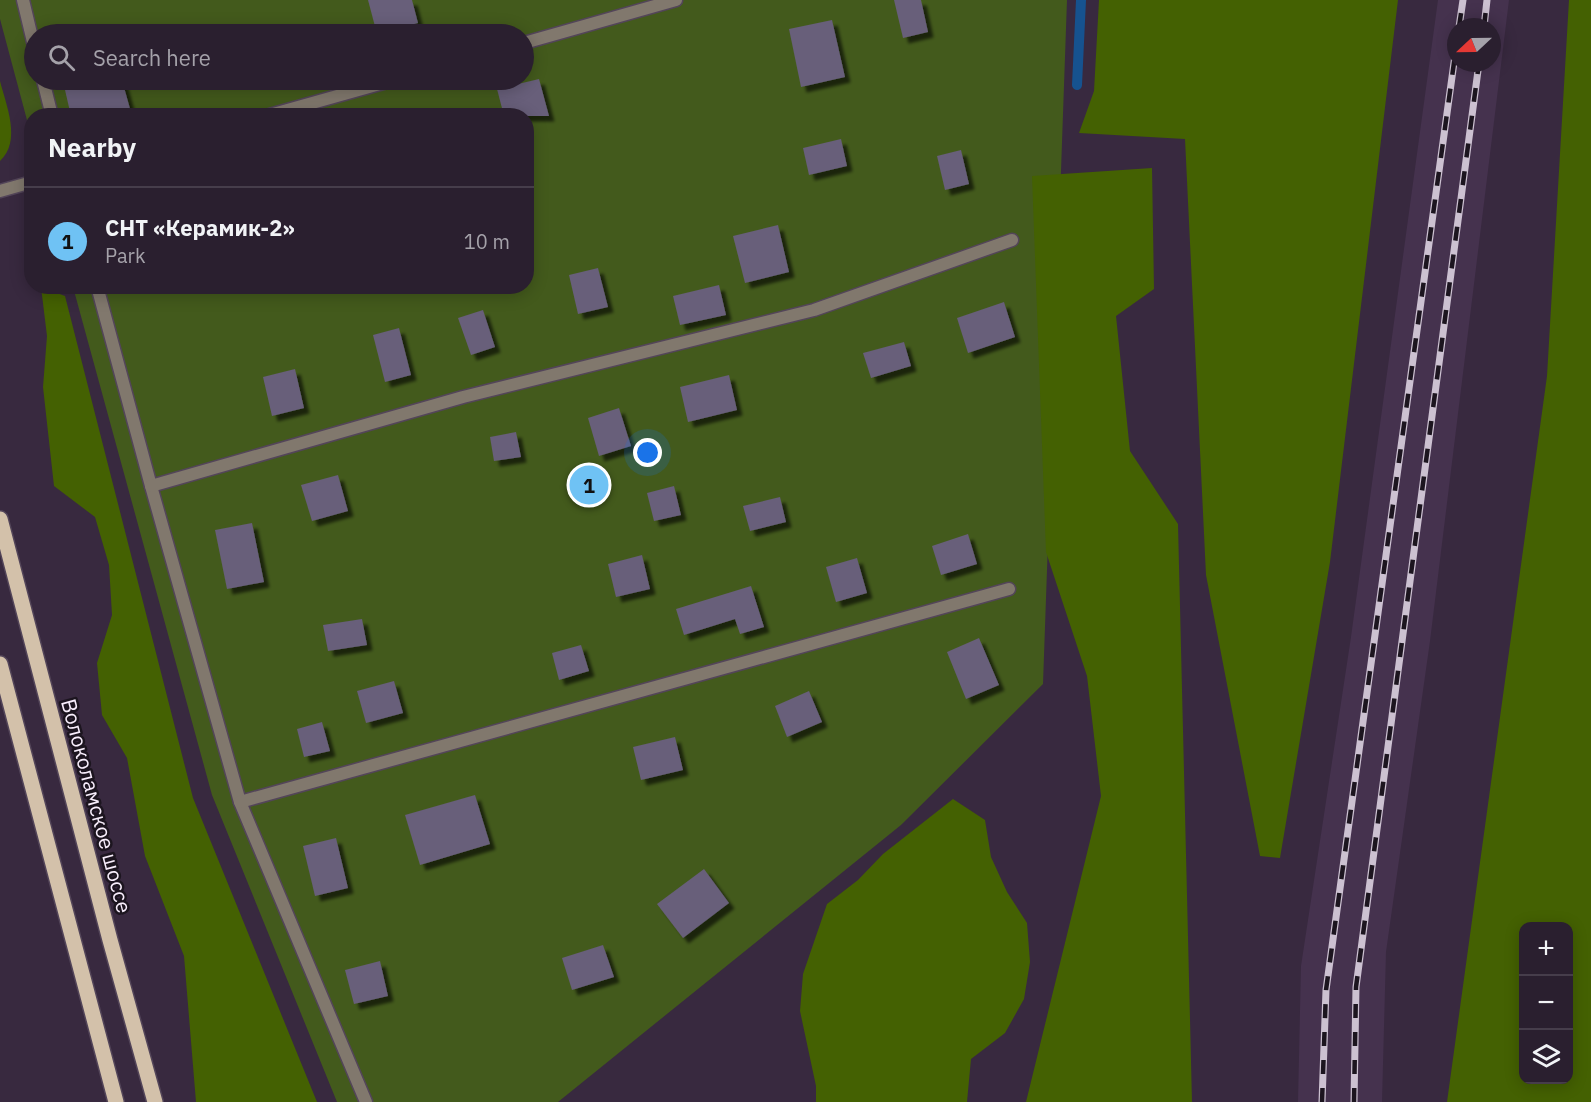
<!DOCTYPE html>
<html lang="en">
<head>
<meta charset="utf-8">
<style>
  body { margin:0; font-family:"IBM Plex Sans",sans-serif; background:#322737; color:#f1f3f6 }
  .controls { position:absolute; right:18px; bottom:18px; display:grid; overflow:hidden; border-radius:12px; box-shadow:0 3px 15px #0003 }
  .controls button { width:54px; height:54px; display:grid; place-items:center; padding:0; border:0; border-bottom:2px solid #463d4b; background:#2a1f2f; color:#f1f3f6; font:30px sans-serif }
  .compass { position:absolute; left:1447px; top:18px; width:54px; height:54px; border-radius:50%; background:#2a1f2f; box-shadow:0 3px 15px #0003; rotate:248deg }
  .you { position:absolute; left:648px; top:453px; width:21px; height:21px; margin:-15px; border:4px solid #fff; border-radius:50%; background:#1a73e8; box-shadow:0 0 0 9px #1a73e833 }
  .badge { display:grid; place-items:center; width:39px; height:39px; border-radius:50%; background:#6fc2f4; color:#111; font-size:20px; font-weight:700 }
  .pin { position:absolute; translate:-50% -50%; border:3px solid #fff; box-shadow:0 2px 6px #0006 }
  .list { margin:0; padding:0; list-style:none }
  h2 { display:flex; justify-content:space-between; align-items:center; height:78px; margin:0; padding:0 24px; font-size:26px }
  h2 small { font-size:20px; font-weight:400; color:#a5a2aa }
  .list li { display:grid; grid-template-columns:39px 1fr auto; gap:18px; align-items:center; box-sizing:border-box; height:108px; padding:0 24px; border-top:2px solid #463d4b }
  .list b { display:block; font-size:22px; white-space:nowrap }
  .list p { margin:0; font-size:20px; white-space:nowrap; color:#a5a2aa }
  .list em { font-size:20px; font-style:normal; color:#a5a2aa }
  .icon { flex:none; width:33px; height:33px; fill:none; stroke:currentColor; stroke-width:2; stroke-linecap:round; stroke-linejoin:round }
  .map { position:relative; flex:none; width:1591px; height:1102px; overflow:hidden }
  .search { position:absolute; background:#2a1f2f; box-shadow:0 3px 15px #0003; left:24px; top:24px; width:510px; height:66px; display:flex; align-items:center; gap:15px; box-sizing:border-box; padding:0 21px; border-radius:33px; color:#a5a2aa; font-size:22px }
  .panel { position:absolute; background:#2a1f2f; box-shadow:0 3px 15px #0003; left:24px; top:108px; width:510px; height:186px; border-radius:24px }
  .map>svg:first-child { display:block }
  .built { fill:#45324e; fill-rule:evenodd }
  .green { fill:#435a1c; fill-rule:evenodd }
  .forest { fill:#446102; fill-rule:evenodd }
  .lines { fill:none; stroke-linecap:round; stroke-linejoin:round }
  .stream { stroke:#16528f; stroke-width:10 }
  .building { fill:#675e7a; filter:url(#shadow) }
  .lane-casing { stroke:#534559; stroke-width:15 }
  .primary-casing { stroke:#534559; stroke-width:18 }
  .lane { stroke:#81786d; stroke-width:12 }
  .primary { stroke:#d3c1aa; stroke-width:15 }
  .rail-casing { stroke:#ccc1d1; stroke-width:7 }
  .rail { stroke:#1c151f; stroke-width:4.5; stroke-dasharray:14; stroke-linecap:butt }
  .labels { text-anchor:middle; stroke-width:5; stroke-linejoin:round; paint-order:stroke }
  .street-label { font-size:21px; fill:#f8eefc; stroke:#1c151f }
</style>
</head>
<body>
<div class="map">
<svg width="1591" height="1102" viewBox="0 0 1591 1102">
  <defs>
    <filter id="shadow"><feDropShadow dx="5.5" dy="5.5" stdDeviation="1.5" flood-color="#0009"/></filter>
  </defs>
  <rect width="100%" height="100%" fill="#38293f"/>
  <!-- built -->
  <path class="built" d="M 1438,0 L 1509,0 L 1430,641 L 1386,952 L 1382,1102 L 1298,1102 L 1301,966 L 1351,637 ZM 1456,27 L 1492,27 L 1492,63 L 1456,63 Z"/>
  <!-- green -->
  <path class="green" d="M 0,0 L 1067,0 L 1043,684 L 901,825 L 558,1102 L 337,1102 L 212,795 L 73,287 L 526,286 L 526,116 L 32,116 L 31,135 L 0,19 ZM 34,34 L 524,34 L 524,80 L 34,80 Z"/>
  <!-- forest -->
  <g class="forest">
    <path d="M 1099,0 L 1398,0 L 1330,562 L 1280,858 L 1260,856 L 1206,575 L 1185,139 L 1079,133 L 1094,91 Z"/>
    <path d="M 1569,0 L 1591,0 L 1591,1102 L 1447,1102 L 1547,376 ZM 1568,926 L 1568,1080 L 1524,1080 L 1524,926 Z"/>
    <path d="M 0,81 C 6,105 22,141 0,161 Z"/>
    <path d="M 1152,168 L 1154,289 L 1116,316 L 1130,451 L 1178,524 L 1192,1102 L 1026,1102 L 1101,796 L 1087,676 L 1046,552 L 1032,176 Z"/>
    <path d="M 41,287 L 65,296 L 193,798 L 317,1102 L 196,1102 L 184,956 L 145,856 L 127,758 L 102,715 L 97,663 L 112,615 L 109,565 L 95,517 L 54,486 L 43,387 L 47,336 Z"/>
    <path d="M 953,799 L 985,820 L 991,857 L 1007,892 L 1027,923 L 1030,962 L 1024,999 L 1005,1033 L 971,1059 L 967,1102 L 816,1102 L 816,1086 L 800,1011 L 803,974 L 827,904 L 858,880 L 883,854 Z"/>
  </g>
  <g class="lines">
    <!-- stream -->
    <path class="stream" d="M 1077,85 L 1081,0"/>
  </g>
  <!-- building -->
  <g class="building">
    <path d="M 368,0 L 412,0 L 418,23 L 377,34 Z"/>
    <path d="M 894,0 L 921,0 L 928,32 L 903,38 Z"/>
    <path d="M 832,20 L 845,77 L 801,87 L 789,29 Z"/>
    <path d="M 539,79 L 549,116 L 504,116 L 497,89 Z"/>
    <path d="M 103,80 L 122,80 L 132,116 L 71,116 L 65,90 Z"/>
    <path d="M 841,139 L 847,166 L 809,175 L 803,148 Z"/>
    <path d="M 961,150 L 969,184 L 945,190 L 937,156 Z"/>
    <path d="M 778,225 L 789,272 L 745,283 L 733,236 Z"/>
    <path d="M 598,268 L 608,307 L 578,314 L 569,275 Z"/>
    <path d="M 719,285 L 726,315 L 680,325 L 673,296 Z"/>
    <path d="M 1004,302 L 1015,337 L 968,353 L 957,318 Z"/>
    <path d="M 483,310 L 495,347 L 471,355 L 458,318 Z"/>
    <path d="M 399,328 L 411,375 L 385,382 L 373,335 Z"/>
    <path d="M 904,342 L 911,366 L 871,378 L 863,353 Z"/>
    <path d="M 295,369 L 304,408 L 272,416 L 263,377 Z"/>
    <path d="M 729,375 L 737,410 L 688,422 L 680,387 Z"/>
    <path d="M 619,408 L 631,446 L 599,456 L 588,418 Z"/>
    <path d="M 516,432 L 521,457 L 494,461 L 490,437 Z"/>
    <path d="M 338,475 L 348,511 L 312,521 L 301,485 Z"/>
    <path d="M 674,486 L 681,515 L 654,521 L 647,493 Z"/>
    <path d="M 780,497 L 786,522 L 750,531 L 743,506 Z"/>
    <path d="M 252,523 L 264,582 L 227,589 L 215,530 Z"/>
    <path d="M 968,534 L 977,564 L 941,575 L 932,546 Z"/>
    <path d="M 642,555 L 650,589 L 616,597 L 608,564 Z"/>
    <path d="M 857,558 L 867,593 L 836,602 L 826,567 Z"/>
    <path d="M 751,586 L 764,627 L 740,634 L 735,619 L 684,635 L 676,609 Z"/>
    <path d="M 362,619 L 367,645 L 328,651 L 323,625 Z"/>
    <path d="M 979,638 L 999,685 L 966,699 L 947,652 Z"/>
    <path d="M 581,645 L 589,671 L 559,680 L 552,653 Z"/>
    <path d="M 394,681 L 403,713 L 366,723 L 357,691 Z"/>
    <path d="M 809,691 L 822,722 L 787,737 L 775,706 Z"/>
    <path d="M 322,722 L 330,751 L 304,757 L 297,729 Z"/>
    <path d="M 675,737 L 683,770 L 641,780 L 633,747 Z"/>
    <path d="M 475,795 L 490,844 L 420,865 L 405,815 Z"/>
    <path d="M 336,838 L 348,888 L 315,896 L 303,846 Z"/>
    <path d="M 704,869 L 729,903 L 683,938 L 657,904 Z"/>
    <path d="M 603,945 L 614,977 L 572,990 L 562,958 Z"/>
    <path d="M 380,961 L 388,996 L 354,1004 L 345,970 Z"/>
  </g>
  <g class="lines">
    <!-- lane casing -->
    <g class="lane-casing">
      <g id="lane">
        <path d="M 23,0 L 34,46"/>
        <path d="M 524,43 L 676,0"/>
        <path d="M 43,80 L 52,116"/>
        <path d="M 266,116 L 394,80"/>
        <path d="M 0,191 L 32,182"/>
        <path d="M 97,286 L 151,486 L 240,802 L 366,1102"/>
        <path d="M 151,486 L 463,397 L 814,310 L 1012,240"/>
        <path d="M 240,802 L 1009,589"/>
      </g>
    </g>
    <!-- primary casing -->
    <g class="primary-casing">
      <g id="primary">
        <path d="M 0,519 L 110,940 L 155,1102"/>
        <path d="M 0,664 L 116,1102"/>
      </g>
    </g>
    <!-- lane -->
    <use href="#lane" class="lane"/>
    <!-- primary -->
    <use href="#primary" class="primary"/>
    <!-- rail casing -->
    <g class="rail-casing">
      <g id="rail">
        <path d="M 1459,27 L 1463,0"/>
        <path d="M 1484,27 L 1487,0"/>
        <path d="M 1322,1102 L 1326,990 L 1456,48"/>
        <path d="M 1354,1102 L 1356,987 L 1479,63"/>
      </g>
    </g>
    <!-- rail -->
    <use href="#rail" class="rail"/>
  </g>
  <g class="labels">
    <!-- street labels -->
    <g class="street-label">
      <text transform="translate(96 806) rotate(75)" y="7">Волоколамское шоссе</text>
    </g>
  </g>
</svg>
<div class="controls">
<button>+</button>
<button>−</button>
<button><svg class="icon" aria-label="layers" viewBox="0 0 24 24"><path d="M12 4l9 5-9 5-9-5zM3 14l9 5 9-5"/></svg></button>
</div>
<svg class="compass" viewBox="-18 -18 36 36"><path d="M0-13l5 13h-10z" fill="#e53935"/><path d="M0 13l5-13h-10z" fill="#a5a2aa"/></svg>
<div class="you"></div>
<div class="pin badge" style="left:589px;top:485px">1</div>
<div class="search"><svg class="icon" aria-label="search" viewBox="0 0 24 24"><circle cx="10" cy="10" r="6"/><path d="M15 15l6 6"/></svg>Search here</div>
<section class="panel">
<h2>Nearby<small></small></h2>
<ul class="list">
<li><span class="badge">1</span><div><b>СНТ «Керамик-2»</b><p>Park</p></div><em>10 m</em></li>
</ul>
</section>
</div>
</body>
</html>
